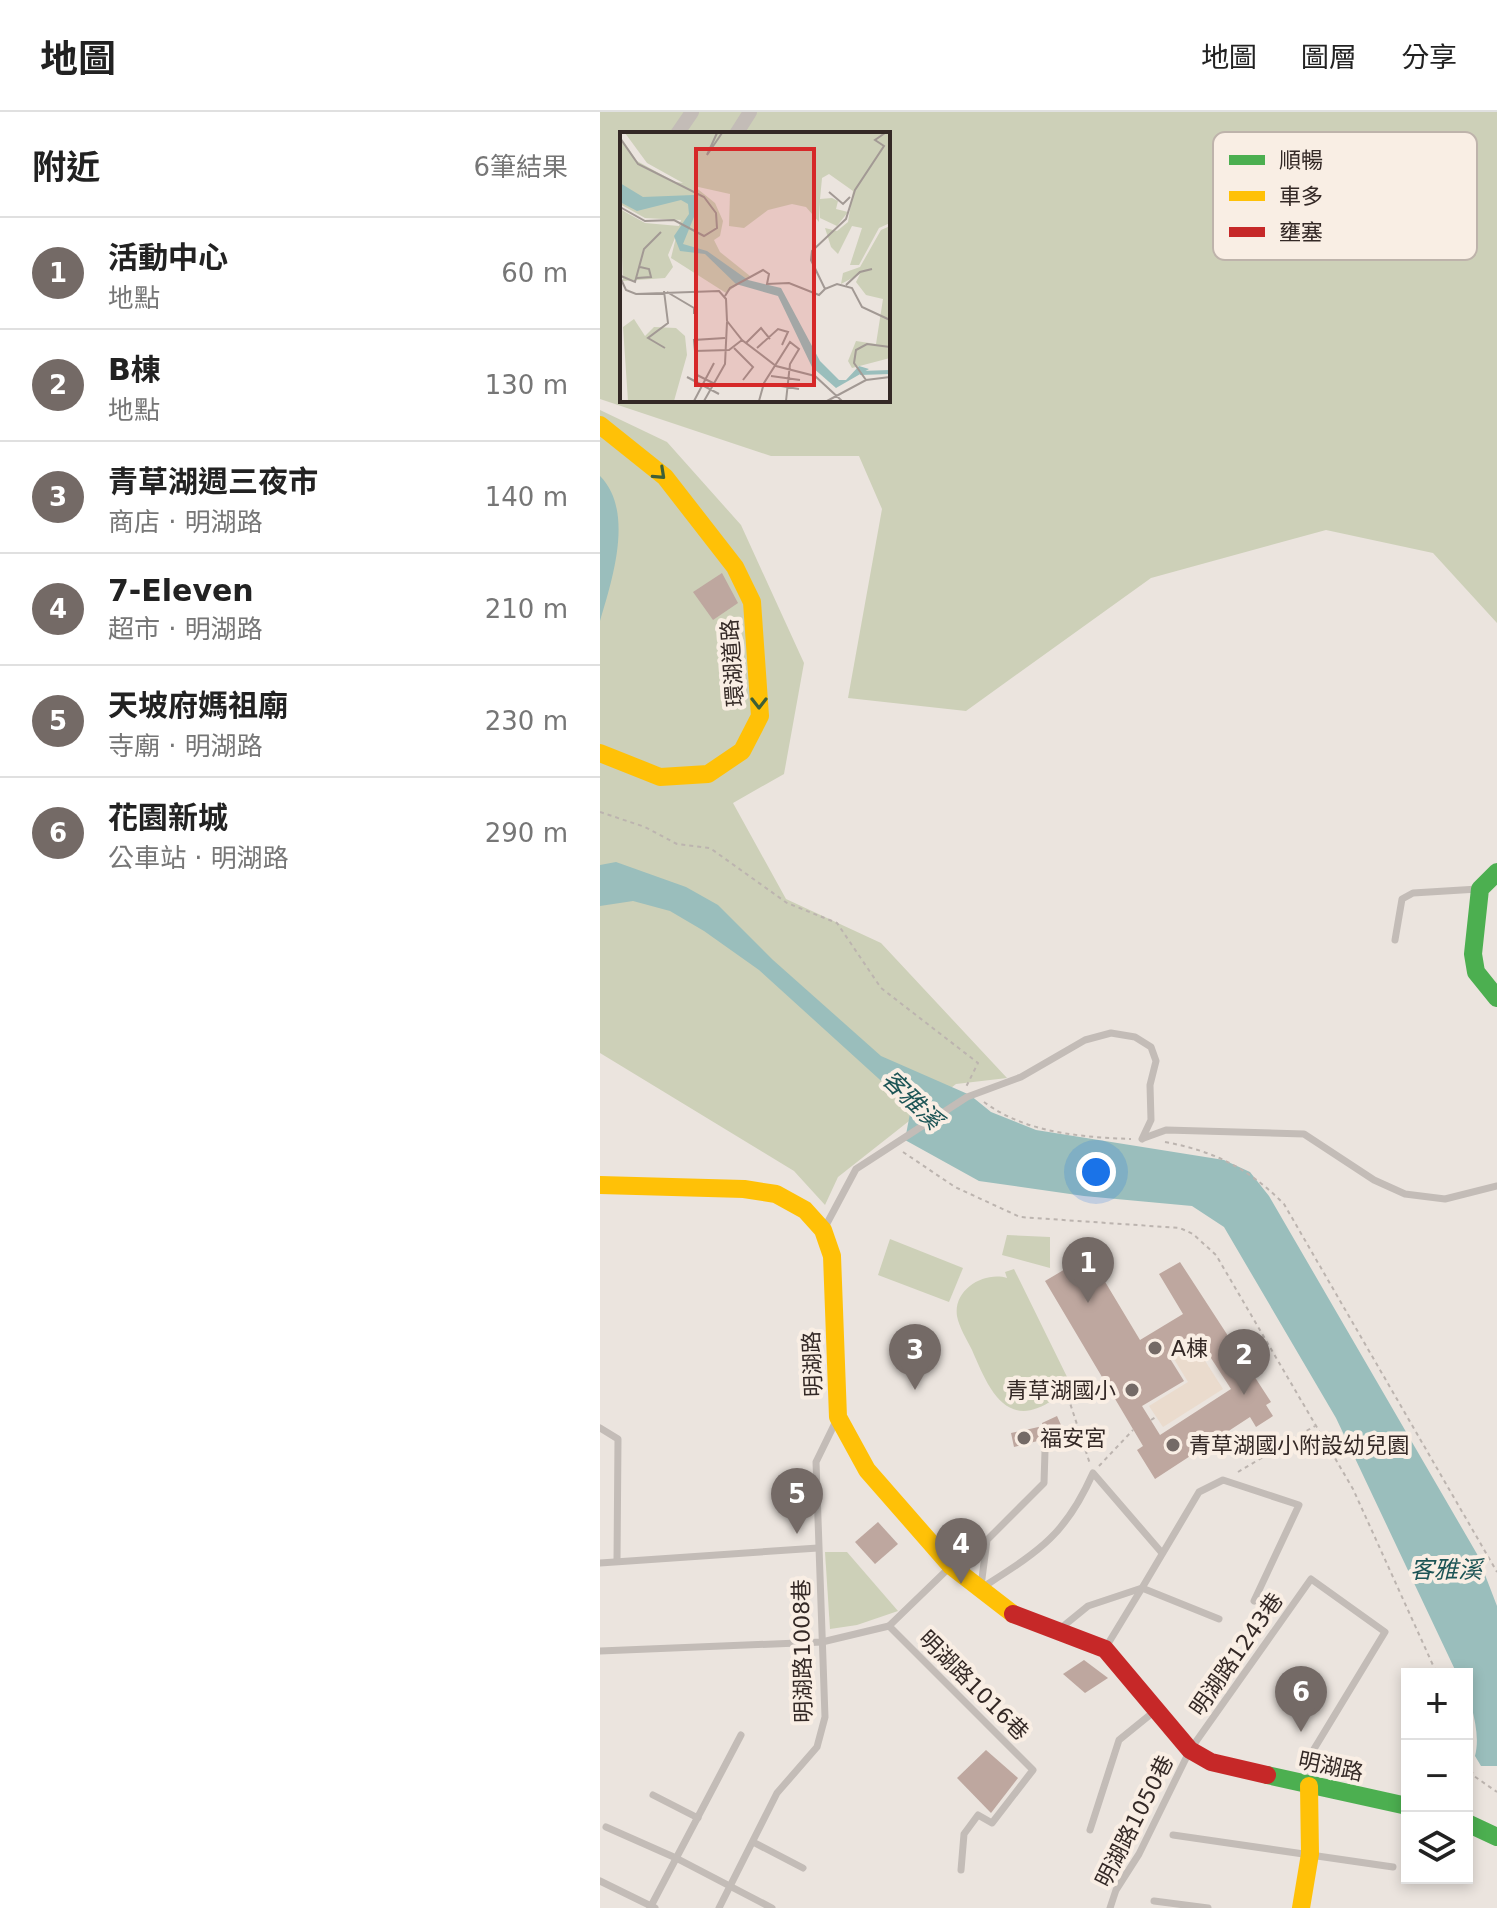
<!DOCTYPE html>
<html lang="zh-TW">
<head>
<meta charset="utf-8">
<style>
  body { margin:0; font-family:"DejaVu Sans","Noto Sans TC",sans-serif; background:#f6f6f6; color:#222 }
  .controls { position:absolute; right:24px; bottom:24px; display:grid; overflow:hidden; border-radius:0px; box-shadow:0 4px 12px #0003 }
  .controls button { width:72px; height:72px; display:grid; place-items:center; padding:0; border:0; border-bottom:2px solid #e0e0e0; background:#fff; color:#222; font:40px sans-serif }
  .you { position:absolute; left:496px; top:1060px; width:28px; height:28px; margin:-20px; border:6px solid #fff; border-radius:50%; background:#1a73e8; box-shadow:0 0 0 12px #1a73e833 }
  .badge { display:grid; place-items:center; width:52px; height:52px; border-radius:50%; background:#746a66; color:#fff; font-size:26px; font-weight:700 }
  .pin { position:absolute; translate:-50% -66px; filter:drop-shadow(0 2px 4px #0008) }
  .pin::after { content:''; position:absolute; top:42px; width:28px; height:24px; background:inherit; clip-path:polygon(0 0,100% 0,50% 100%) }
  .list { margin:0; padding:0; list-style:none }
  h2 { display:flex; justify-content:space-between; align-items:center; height:104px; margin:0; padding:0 32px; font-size:34px }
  h2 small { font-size:26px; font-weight:400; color:#767676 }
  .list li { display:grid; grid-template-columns:52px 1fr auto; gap:24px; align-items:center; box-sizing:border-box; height:112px; padding:0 32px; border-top:2px solid #e0e0e0 }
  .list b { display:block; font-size:30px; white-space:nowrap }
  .list p { margin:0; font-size:26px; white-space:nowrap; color:#767676 }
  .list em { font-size:26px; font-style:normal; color:#767676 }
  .icon { flex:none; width:44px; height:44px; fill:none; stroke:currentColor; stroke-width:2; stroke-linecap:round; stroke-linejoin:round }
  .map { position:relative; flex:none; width:897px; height:1796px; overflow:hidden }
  header { display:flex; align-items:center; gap:48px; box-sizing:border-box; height:112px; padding:0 40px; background:#fff; border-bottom:2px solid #e0e0e0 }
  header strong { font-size:38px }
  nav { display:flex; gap:44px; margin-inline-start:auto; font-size:28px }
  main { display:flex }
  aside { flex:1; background:#fff }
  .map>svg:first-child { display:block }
  .green { fill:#cdd0b8; fill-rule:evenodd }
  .plaza { fill:#eadbcd }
  .water { fill:#9abebc }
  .building { fill:#bea79f; fill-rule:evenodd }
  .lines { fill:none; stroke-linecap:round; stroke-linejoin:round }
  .path { stroke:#bcb4af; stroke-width:2; stroke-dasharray:4 4; stroke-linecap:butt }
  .lane { stroke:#c3bcb7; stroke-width:7 }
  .street { stroke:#c3bcb7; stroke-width:14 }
  .fast { stroke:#4caf50; stroke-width:18 }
  .slow { stroke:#ffc107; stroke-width:18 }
  .jam { stroke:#c62828; stroke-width:18 }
  .oneway { stroke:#3e5f37 }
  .poi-dot { fill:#746a66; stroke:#f9eee4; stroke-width:3 }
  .labels { text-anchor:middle; stroke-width:8; stroke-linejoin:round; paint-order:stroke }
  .street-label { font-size:22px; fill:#342926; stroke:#f9eee4 }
  .poi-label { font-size:22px; fill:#342926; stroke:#f9eee4; text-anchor:start }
  .water-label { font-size:24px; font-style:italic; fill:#1c5455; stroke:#f9eee4 }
  .inset-river { fill:none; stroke:#9abebc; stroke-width:4 }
  .inset-road { fill:none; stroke:#a29994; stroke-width:2 }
  .view { fill:#d62828; fill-opacity:0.15; stroke:#d62828; stroke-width:4 }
  .inset-edge { fill:none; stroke:#342926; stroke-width:4 }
  .key { fill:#f9eee4; stroke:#beb3ab; stroke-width:2 }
  .key-label { font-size:22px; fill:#342926 }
</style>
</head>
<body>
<header>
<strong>地圖</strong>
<nav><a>地圖</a><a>圖層</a><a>分享</a></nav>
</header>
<main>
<aside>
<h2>附近<small>6筆結果</small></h2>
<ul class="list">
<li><span class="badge">1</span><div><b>活動中心</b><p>地點</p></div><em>60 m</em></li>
<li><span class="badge">2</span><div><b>B棟</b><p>地點</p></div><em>130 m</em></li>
<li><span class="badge">3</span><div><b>青草湖週三夜市</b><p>商店 · 明湖路</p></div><em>140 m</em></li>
<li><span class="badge">4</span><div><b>7-Eleven</b><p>超市 · 明湖路</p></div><em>210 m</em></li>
<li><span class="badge">5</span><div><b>天坡府媽祖廟</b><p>寺廟 · 明湖路</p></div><em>230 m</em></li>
<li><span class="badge">6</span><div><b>花園新城</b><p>公車站 · 明湖路</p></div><em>290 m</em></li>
</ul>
</aside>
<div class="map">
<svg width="897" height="1796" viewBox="0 0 897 1796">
  <rect width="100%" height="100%" fill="#ebe4de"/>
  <!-- green -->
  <g class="green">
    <path d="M 0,0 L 897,0 L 897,511 L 833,441 L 726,418 L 551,466 L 366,599 L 248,586 L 282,397 L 259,344 L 171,344 L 0,287 ZM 22,22 L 288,22 L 288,288 L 22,288 Z"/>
    <path d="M 0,298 L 67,330 L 141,413 L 204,551 L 184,662 L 133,691 L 186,787 L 281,831 L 407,966 L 356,972 L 238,1065 L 225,1093 L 194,1059 L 0,941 Z"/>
    <path d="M 407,1123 L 450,1125 L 450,1156 L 402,1143 Z"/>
    <path d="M 290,1127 L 363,1156 L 349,1190 L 278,1163 Z"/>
    <path d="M 414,1157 L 471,1273 L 460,1278 L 457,1274 L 454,1287 C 406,1321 388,1275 372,1238 C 367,1228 359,1215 357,1204 C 353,1177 385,1159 407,1166 L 405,1160 Z"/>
    <path d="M 225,1440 L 247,1440 L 298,1499 L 257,1513 L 230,1517 Z"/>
  </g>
  <!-- plaza -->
  <path class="plaza" d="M 595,1233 L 623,1277 L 563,1315 L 549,1294 L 588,1270 L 574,1247 Z"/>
  <!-- water -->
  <g class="water">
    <path d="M 0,364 C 35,399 12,468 0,509 Z"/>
    <path d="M 16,750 L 86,775 L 118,793 L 173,848 L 281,944 L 370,983 L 391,1000 L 436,1018 L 624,1048 L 650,1060 L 669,1084 L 877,1442 L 897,1494 L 897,1654 L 881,1654 L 875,1644 C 882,1616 867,1591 867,1562 L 857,1562 L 736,1306 L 624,1115 L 592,1094 L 484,1084 L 379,1069 L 305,1028 L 311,996 L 159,858 L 104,819 L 70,799 L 33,789 L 0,794 L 0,753 Z"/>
  </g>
  <!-- building -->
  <g class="building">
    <path d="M 122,461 L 138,491 L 113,508 L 93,480 Z"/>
    <path d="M 489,1143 L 540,1228 L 583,1202 L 559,1162 L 580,1150 L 671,1290 L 666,1293 L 673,1304 L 656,1315 L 650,1305 L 555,1367 L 537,1338 L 543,1334 L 445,1169 ZM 598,1226 L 631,1277 L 560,1323 L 542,1294 L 584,1269 L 569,1245 Z"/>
    <path d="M 457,1304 L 465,1322 L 414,1335 L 411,1321 L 443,1314 L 442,1311 Z"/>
    <path d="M 278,1410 L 298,1432 L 275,1452 L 255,1430 Z"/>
    <path d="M 484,1548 L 508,1566 L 485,1581 L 463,1562 Z"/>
    <path d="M 386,1638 L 418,1666 L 391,1701 L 357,1666 Z"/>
  </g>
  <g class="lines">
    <!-- path -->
    <g class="path">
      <path d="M 0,700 L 45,715 L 77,732 L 110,736 L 187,791 L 237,811 L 281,876 L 378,951 L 366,975"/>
      <path d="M 384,990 C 426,1021 480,1025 531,1027"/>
      <path d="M 565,1030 C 614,1039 648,1056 684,1092 L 897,1460"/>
      <path d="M 303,1040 L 355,1075 L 420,1105 L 580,1116 L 593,1122 L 616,1143 L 753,1377 L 837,1562"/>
      <path d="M 468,1285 L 490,1352"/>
      <path d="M 551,1308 L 556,1305"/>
      <path d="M 499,1354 L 533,1318"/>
      <path d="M 638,1360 L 715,1314"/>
      <path d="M 867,1651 L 874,1664 L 897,1680"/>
    </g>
    <!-- lane -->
    <g class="lane">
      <path d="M 795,828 L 802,787 L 813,781 L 878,777"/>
      <path d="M 544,1026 L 566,1018 L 704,1022 L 774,1068 L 805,1082 L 845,1087 L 897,1074"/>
      <path d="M 224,1117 L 256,1057 L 367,985 L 421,965 L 485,928 L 511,921 L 535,925 L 551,935 L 556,949 L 550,973 L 551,1008 L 542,1027"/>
      <path d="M 0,1316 L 18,1327 L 17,1449"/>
      <path d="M 0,1451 L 218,1436"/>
      <path d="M 381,1474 L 387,1428 L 444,1371 L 445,1339"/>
      <path d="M 383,1475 C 439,1439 465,1424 493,1361 L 562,1441"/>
      <path d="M 289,1514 L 433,1658 L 392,1711 L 378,1703 L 364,1722 L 361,1758"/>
      <path d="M 461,1516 L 488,1494 L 542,1476 L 599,1380 L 623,1368 L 699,1393 L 654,1489"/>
      <path d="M 506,1535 L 542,1476 L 619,1507"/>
      <path d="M 0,1539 L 222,1530 L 289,1514 L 350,1455"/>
      <path d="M 53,1683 L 98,1706"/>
      <path d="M 6,1715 L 76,1746 L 172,1796"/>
      <path d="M 490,1718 L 519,1628 L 556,1598"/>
      <path d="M 573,1723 L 793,1755"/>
      <path d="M 153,1730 L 203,1756"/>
      <path d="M 0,1769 L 55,1796"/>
      <path d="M 554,1789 L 608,1796"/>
      <path d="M 50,1796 L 141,1623"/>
      <path d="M 119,1796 L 177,1681 L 217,1635 L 225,1605 L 216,1350 L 237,1307"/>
      <path d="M 510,1796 L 516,1778 L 539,1742 L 590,1638 L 711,1467 L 785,1520 L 714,1637 L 709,1672"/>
    </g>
    <!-- street -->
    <g class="street">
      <path d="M 77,22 L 92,0"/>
      <path d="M 136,22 L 150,0"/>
    </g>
    <!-- fast -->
    <g class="fast">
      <path d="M 897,760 L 880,777 L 873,842 L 876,860 L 897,886"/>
      <path d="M 667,1663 L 807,1694"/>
      <path d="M 867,1711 L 897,1725"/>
    </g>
    <!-- slow -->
    <g class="slow">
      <path d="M 0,313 L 65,365 L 135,455 L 152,490 L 160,604 L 142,639 L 108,662 L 60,665 L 0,641"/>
      <path d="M 0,1073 L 144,1077 L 176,1082 L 205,1098 L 223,1118 L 232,1144 L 238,1305 L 267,1358 L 351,1454 L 413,1502"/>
      <path d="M 701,1796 L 710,1742 L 709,1674"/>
    </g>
    <!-- jam -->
    <path class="jam" d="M 413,1502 L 505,1537 L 590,1638 L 611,1650 L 667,1663"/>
  </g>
  <!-- one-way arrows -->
  <defs><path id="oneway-chevron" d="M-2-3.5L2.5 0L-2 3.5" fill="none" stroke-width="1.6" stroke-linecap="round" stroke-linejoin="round" transform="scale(2)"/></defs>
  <g class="oneway">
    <use href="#oneway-chevron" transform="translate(60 362) rotate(43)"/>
    <use href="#oneway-chevron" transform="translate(159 591) rotate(90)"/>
  </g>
  <!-- markers -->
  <g class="poi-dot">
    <circle cx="555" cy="1236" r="8"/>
    <circle cx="532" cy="1278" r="8"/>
    <circle cx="424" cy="1326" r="8"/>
    <circle cx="573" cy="1333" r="8"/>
  </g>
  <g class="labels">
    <!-- street labels -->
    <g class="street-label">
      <text transform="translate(132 551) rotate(-94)" y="8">環湖道路</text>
      <text transform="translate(212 1252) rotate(-92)" y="8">明湖路</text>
      <text transform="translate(202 1539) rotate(-91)" y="8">明湖路1008巷</text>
      <text transform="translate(636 1542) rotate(-55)" y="8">明湖路1243巷</text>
      <text transform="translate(374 1573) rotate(45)" y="8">明湖路1016巷</text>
      <text transform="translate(731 1654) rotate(12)" y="8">明湖路</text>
      <text transform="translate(534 1709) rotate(-63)" y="8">明湖路1050巷</text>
    </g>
    <!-- poi labels -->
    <g class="poi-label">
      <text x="571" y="1244">A棟</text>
      <text x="516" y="1286" text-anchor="end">青草湖國小</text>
      <text x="440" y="1334">福安宮</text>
      <text x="589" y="1341">青草湖國小附設幼兒園</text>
    </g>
    <!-- water labels -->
    <g class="water-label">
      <text transform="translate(312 988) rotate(44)" y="8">客雅溪</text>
      <text x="846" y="1466">客雅溪</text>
    </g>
  </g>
  <!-- overview -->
  <g transform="translate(20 20)">
    <rect width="270" height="270" fill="#ebe4de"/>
    <path d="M 5,1 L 270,1 L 270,91 L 259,96 L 239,133 L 230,133 L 242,96 L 232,94 L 218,122 L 211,115 L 205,96 L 217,99 L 228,90 L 233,59 L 209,42 L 202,46 L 200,67 L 212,66 L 218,69 L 216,77 L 228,80 L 217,94 L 200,86 L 199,70 L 199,90 L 186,75 L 172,72 L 148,78 L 124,96 L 109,94 L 110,62 L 74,54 L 95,71 L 103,89 L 100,104 L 94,108 L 100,120 L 130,144 L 106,161 L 51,126 L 57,101 L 48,123 L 53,135 L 45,146 L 3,149 L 0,77 L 25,91 L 59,94 L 61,88 L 25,86 L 0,72 L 0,4 L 17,29 L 55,50 L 63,51 L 27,31 ZM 270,94 L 270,226 L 232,236 L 228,229 L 236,209 L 256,212 L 263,167 L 246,163 L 236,150 L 240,142 L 221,152 L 223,141 L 240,135 L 261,98 ZM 14,187 L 25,204 L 34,195 L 56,196 L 65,204 L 67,223 L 54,269 L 8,269 L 3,195 Z" fill="#cdd0b8"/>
    <path d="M 0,51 L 23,65 L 74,63 L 78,75 L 63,112 L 87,119 L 128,148 L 161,156 L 200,229 L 219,248 L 226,248 L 239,234 L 249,237 L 216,256 L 192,235 L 158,164 L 116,152 L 85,122 L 60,119 L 54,104 L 69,82 L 68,72 L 61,68 L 17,79 L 0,70 Z" fill="#9abebc"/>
    <path class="inset-river" d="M 240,241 L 270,240"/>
    <path class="inset-road" d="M 97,1 L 87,23 L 102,1M 265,1 L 255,8 L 264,14 L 235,58 L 226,87 L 192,119 L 191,128 L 205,157 L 217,152 L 232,156 L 242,175 L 270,188M 0,6 L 18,32 L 84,65 L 96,81 L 97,96 L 84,104 L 54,88 L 25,89 L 0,75M 209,60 L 223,72 L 230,65M 1,144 L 15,150 L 24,117 L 41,100M 0,145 L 6,158 L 16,162 L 99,159 L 106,167 L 107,189 L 122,208 L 156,234 L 195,244 L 222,269M 17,146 L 31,145 L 29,137 L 20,135M 226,153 L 240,140 L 252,137M 44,159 L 48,191 L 28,206 L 45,216M 47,160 L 74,176 L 74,182M 105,164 L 110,156 L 143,138 L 149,142 L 147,152 L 169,151 L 199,163 L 205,157M 105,206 L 74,208 L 75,219 L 109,218 L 122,208M 126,211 L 141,196 L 150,207M 114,216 L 133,235 L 123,248M 137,216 L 158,197 L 168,200 L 162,213M 77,243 L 99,254M 151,244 L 180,248M 67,245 L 99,262M 246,248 L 234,231 L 236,218 L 247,212 L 270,215M 149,252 L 179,257M 74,269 L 94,231M 84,269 L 105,232 L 107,190M 139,269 L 144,251 L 170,210 L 179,217 L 170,232 L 166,269M 207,269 L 246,248 L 270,245"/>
    <path class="view" d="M 76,17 L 194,17 L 194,253 L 76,253 Z"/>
    <rect width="270" height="270" class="inset-edge"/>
  </g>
  <!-- legend -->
  <rect x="613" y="20" width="264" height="128" rx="12" class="key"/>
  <rect x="629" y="43" width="36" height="10" fill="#4caf50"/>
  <rect x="629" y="79" width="36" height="10" fill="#ffc107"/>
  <rect x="629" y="115" width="36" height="10" fill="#c62828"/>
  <g class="key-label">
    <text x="679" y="56">順暢</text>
    <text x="679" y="92">車多</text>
    <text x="679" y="128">壅塞</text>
  </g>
</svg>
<div class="controls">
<button>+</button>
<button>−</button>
<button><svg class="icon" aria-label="layers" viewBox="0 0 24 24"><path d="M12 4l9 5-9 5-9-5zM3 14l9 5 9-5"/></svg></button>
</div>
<div class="you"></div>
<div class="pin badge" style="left:488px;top:1191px">1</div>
<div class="pin badge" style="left:644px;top:1283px">2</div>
<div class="pin badge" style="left:315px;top:1278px">3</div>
<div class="pin badge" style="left:361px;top:1472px">4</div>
<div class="pin badge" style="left:197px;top:1422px">5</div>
<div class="pin badge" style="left:701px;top:1620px">6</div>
</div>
</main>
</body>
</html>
